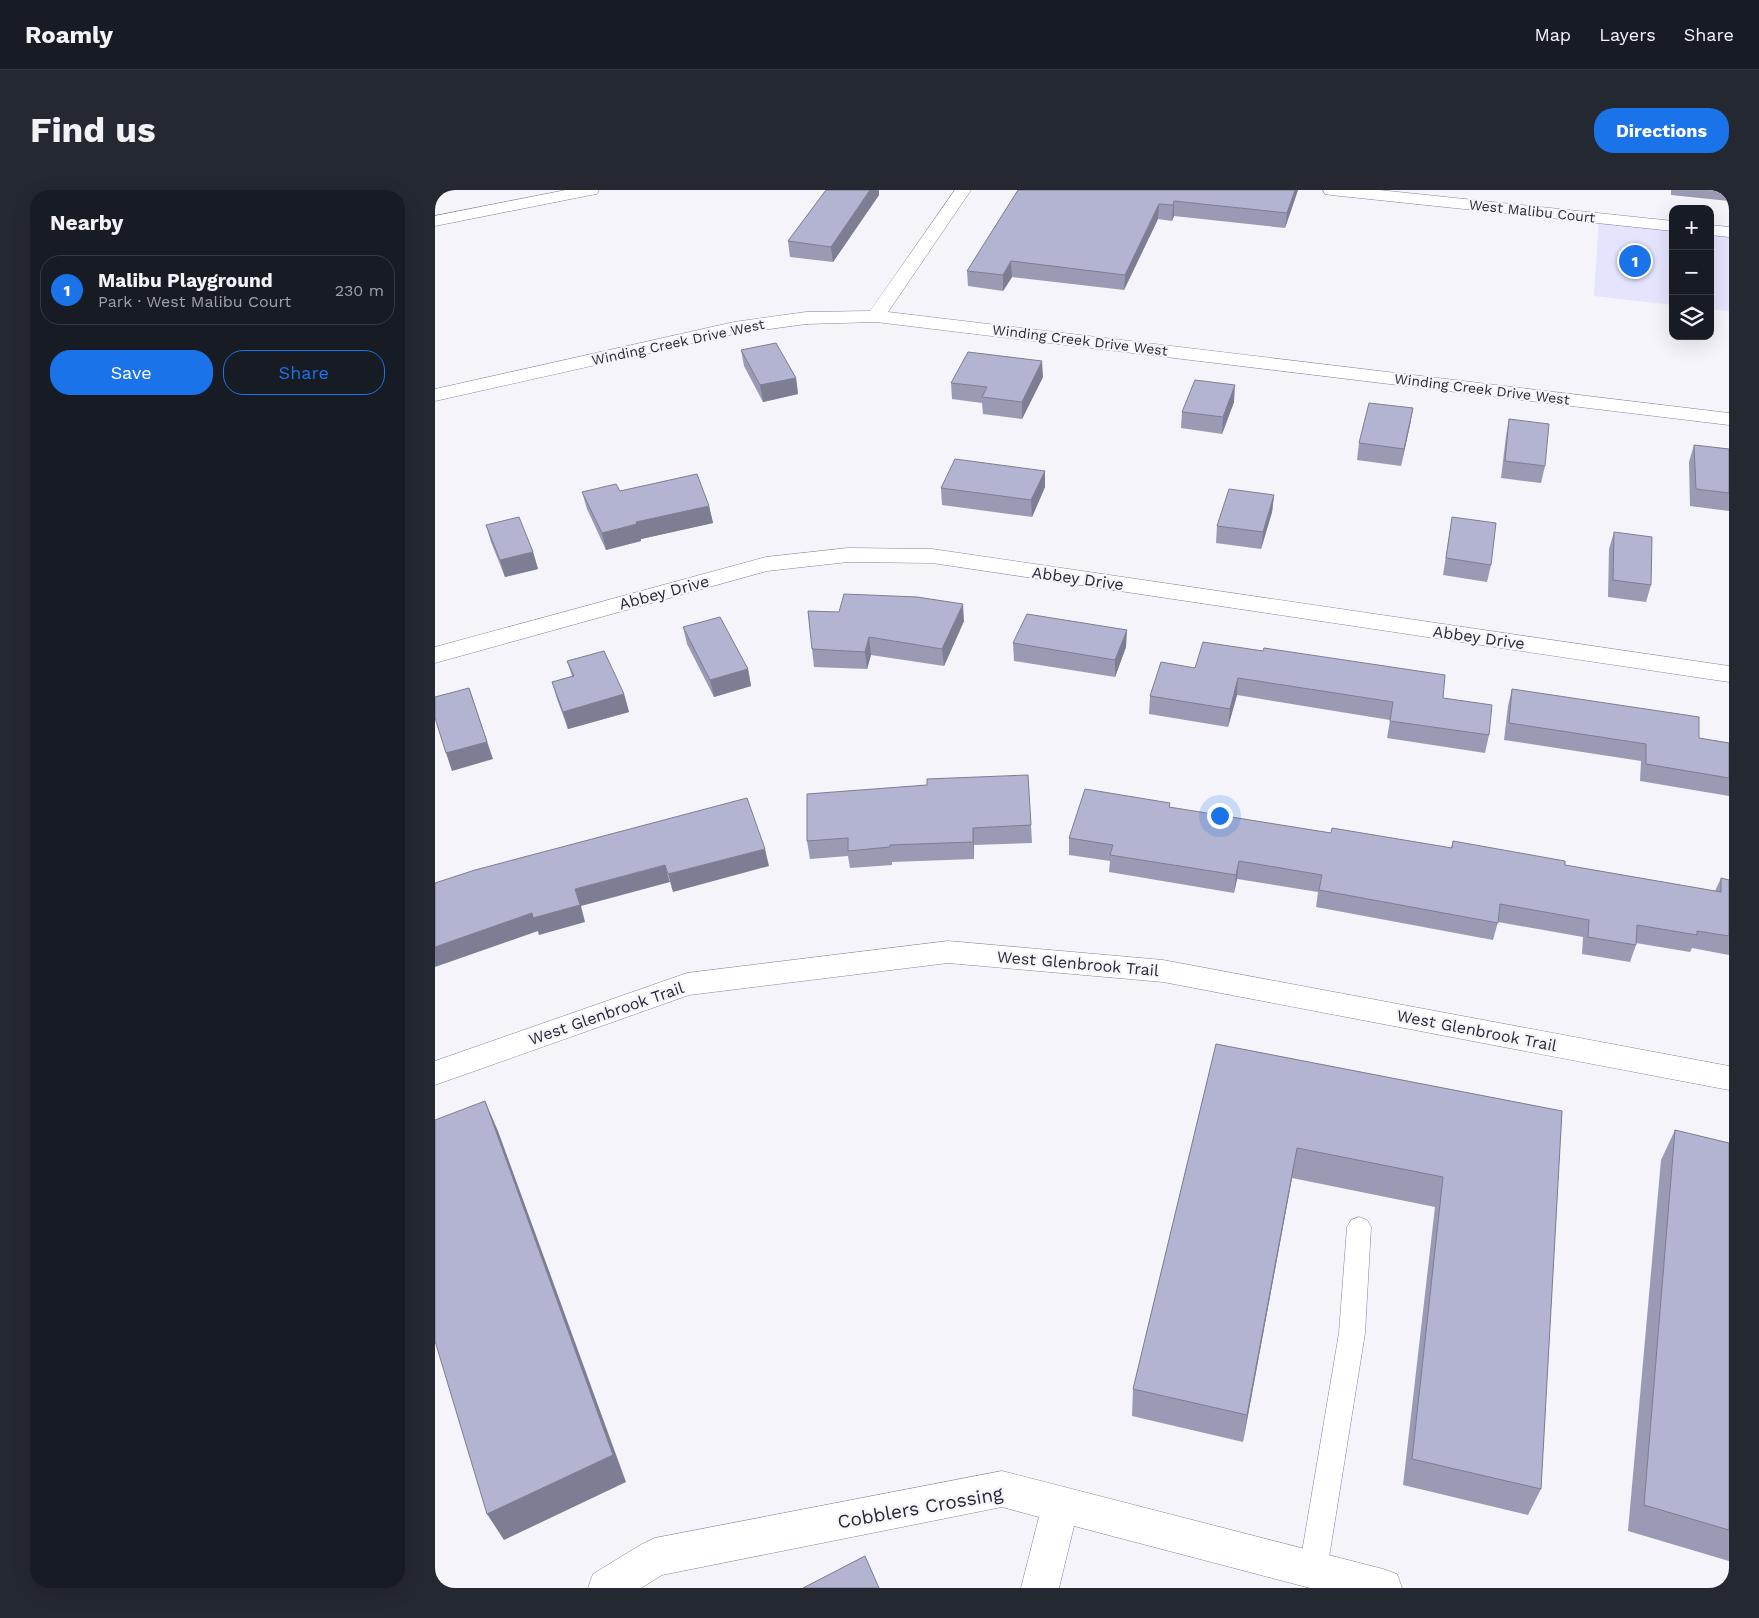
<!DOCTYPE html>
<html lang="en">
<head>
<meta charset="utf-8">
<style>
  body { margin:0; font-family:"Work Sans",sans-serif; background:#242831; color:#f1f3f6 }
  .controls { position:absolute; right:15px; top:15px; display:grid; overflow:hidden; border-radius:10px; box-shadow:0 5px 20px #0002 }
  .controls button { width:45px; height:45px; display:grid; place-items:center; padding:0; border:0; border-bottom:1px solid #363941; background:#171b24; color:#f1f3f6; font:25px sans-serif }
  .you { position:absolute; left:784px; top:625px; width:18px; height:18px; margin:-12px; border:4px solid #fff; border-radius:50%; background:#1a73e8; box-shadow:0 0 0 8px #1a73e833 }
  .badge { display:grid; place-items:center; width:32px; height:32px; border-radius:50%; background:#1a73e8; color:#fff; font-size:16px; font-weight:700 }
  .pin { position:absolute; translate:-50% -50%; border:2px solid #fff; box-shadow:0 1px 5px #0006 }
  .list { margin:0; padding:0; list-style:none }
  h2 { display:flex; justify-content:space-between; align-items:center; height:65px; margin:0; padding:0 20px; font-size:21px }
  h2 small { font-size:16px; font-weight:400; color:#9ea1a6 }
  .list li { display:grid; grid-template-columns:32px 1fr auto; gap:15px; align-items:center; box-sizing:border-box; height:70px; margin:0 10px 10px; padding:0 10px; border:1px solid #363941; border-radius:20px }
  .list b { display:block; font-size:19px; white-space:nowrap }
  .list p { margin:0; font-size:16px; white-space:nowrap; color:#9ea1a6 }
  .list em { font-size:16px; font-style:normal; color:#9ea1a6 }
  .actions { display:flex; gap:10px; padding:15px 20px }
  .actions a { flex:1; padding:11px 0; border:1px solid #1a73e8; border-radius:20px; text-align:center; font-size:18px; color:#1a73e8 }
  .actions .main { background:#1a73e8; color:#fff }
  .icon { flex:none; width:28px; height:28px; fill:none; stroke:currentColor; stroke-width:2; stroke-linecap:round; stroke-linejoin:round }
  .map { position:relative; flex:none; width:1294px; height:1398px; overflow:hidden; border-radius:20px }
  header { display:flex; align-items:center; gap:30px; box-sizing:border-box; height:70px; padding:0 25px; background:#171b24; border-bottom:1px solid #363941 }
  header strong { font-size:24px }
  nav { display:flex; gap:28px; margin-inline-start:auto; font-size:18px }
  .intro { display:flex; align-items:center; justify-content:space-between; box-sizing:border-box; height:120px; padding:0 30px }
  h1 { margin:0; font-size:35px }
  .button { padding:12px 22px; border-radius:20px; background:#1a73e8; color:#fff; font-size:18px; font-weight:700 }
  main { display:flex; gap:30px; padding:0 30px }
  aside { flex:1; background:#171b24; border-radius:20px; box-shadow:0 5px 20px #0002 }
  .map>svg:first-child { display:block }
  .green { fill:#e4e4fe }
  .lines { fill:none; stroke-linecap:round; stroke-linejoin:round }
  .lane-casing { stroke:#83829f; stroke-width:1 }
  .street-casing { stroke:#83829f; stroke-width:1 }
  .lane { fill:#fff; fill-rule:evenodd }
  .street { fill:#fff; fill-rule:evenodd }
  .wall { fill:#9a9ab5 }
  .shaded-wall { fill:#7d7d93 }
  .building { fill:#b3b3d2; stroke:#7d7d93 }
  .labels { text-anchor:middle; stroke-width:4.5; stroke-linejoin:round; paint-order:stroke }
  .far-street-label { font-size:14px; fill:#292834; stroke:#f4f4fa }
  .street-label { font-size:16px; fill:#292834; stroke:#f4f4fa }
  .near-street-label { font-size:19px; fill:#292834; stroke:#f4f4fa }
</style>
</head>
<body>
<header>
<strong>Roamly</strong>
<nav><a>Map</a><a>Layers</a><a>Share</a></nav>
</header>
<div class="intro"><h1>Find us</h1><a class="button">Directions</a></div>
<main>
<aside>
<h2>Nearby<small></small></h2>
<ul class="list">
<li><span class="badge">1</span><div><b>Malibu Playground</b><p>Park · West Malibu Court</p></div><em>230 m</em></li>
</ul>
<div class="actions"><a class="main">Save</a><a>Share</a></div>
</aside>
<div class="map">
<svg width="1294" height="1398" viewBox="0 0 1294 1398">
  <rect width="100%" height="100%" fill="#f4f4fa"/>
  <!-- green -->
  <g class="green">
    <path d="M 1164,28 L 1238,36 L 1238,115 L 1159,106 Z"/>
    <path d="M 1275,40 L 1294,42 L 1294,121 L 1275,119 Z"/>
  </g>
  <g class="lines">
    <!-- lane casing -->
    <g class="lane-casing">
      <path id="lane" d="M 924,1027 L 932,1030 L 936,1037 L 930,1143 L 892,1380 L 888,1390 L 878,1394 L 868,1390 L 864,1380 L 904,1143 L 912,1037 L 916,1030 Z"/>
    </g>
    <!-- street casing -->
    <g class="street-casing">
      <g id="street">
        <path d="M 131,0 L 164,0 L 162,4 L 156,5 L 0,36 L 0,26 Z"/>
        <path d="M 520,0 L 536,0 L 453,122 L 1294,223 L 1294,235 L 441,132 L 371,134 L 299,144 L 0,211 L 0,199 L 299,132 L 371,122 L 435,121 Z"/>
        <path d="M 888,0 L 944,0 L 1238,31 L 1238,41 L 896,5 L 890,4 Z"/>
        <path d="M 1275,35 L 1294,37 L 1294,47 L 1275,45 Z"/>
        <path d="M 413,358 L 497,359 L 1294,476 L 1294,492 L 497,373 L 413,372 L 332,381 L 0,473 L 0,457 L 331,367 Z"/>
        <path d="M 513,751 L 728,770 L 1294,876 L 1294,900 L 728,792 L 513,773 L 254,805 L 0,895 L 0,871 L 252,783 Z"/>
        <path d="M 567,1281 L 948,1379 L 962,1384 L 967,1398 L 875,1398 L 639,1336 L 624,1398 L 586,1398 L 604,1327 L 567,1317 L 227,1385 L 206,1398 L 153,1398 L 158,1384 L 207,1354 L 220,1348 Z"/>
      </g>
    </g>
    <!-- lane -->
    <use href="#lane" class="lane"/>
    <!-- street -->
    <use href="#street" class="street"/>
  </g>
  <!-- wall -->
  <g class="wall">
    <path d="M 391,0 L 444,0 L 444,5 L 398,72 L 355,67 L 353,51 Z"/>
    <path d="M 583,0 L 863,0 L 850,38 L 739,26 L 737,31 L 723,29 L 689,100 L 577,87 L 568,101 L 533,96 L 532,81 Z"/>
    <path d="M 1236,0 L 1294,0 L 1294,11 L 1236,5 Z"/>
    <path d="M 306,160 L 361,188 L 363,204 L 328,212 L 309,176 Z"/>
    <path d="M 608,187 L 587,229 L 548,224 L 547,213 L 517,209 L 516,193 Z"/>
    <path d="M 799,212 L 787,244 L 746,238 L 747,222 Z"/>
    <path d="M 978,218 L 975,235 L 966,276 L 922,270 L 924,253 Z"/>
    <path d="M 1074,229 L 1110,276 L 1106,293 L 1066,288 L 1071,246 Z"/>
    <path d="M 1259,255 L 1294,259 L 1294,321 L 1255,316 L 1254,272 Z"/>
    <path d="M 610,281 L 610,297 L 597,327 L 507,315 L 506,298 Z"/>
    <path d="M 185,301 L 274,316 L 278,333 L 206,349 L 206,351 L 171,360 L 152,319 L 147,302 Z"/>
    <path d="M 839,305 L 837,322 L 826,359 L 781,353 L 782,336 Z"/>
    <path d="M 1017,327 L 1056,375 L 1052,392 L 1008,385 Z"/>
    <path d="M 51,335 L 98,362 L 103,379 L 70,387 L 56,352 Z"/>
    <path d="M 1179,342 L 1216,395 L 1211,412 L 1173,407 L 1174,359 Z"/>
    <path d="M 373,421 L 529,431 L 509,476 L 436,465 L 432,479 L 379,477 L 377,459 Z"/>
    <path d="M 248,437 L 313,479 L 316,496 L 279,507 L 252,454 Z"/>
    <path d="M 578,453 L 691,457 L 680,487 L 579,471 Z"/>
    <path d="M 132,471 L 189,504 L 194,522 L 133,539 L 122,509 L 117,492 L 137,486 Z"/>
    <path d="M 760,478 L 1008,508 L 1054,545 L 1050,563 L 952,548 L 955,530 L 802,505 L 793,537 L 714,524 L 715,506 Z"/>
    <path d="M 1077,499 L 1264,548 L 1294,553 L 1294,606 L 1205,591 L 1206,571 L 1069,550 L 1073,516 Z"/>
    <path d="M 372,604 L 596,635 L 597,653 L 539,655 L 539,669 L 457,672 L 457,675 L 415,678 L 413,666 L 375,669 L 372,651 Z"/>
    <path d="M 735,618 L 896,643 L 1016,658 L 1018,651 L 1130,675 L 1280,701 L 1286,688 L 1294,690 L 1294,765 L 1257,758 L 1255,762 L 1201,753 L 1201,755 L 1195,772 L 1147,764 L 1148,747 L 1063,732 L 1058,750 L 881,717 L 883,702 L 802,689 L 799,703 L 674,682 L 675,671 L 634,665 L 634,648 Z"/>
    <path d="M 781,854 L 1127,921 L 1106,1299 L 1093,1325 L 968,1295 L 1000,1017 L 857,988 L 808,1252 L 697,1226 L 698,1199 Z"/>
    <path d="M 1240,940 L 1294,953 L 1294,1371 L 1193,1341 L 1226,970 Z"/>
  </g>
  <!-- shaded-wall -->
  <g class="shaded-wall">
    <path d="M 435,0 L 444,0 L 444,5 L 398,72 L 396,57 Z"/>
    <path d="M 860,0 L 863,0 L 850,38 L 852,23 Z"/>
    <path d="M 739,11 L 739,26 L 737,31 L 738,15 Z"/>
    <path d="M 724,14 L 723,29 L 689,100 L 690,85 Z"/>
    <path d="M 576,71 L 577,87 L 568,101 L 568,85 Z"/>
    <path d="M 607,171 L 608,187 L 587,229 L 587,212 Z"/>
    <path d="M 361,188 L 363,204 L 328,212 L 325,195 Z"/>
    <path d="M 800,195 L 799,212 L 787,244 L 788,227 Z"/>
    <path d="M 978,218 L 975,235 L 966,276 L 969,259 Z"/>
    <path d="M 610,281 L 610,297 L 597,327 L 596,310 Z"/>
    <path d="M 839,305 L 837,322 L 826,359 L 828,342 Z"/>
    <path d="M 274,316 L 278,333 L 206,349 L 206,351 L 171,360 L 167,343 L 201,332 Z"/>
    <path d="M 98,362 L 103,379 L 70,387 L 65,370 Z"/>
    <path d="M 528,414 L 529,431 L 509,476 L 507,459 Z"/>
    <path d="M 692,440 L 691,457 L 680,487 L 680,470 Z"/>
    <path d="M 434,447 L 436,465 L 432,479 L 430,462 Z"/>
    <path d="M 313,479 L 316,496 L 279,507 L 275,490 Z"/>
    <path d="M 803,488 L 802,505 L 793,537 L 795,519 Z"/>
    <path d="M 34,498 L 58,569 L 17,581 L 11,563 Z"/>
    <path d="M 189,504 L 194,522 L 133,539 L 128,522 Z"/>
    <path d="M 538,638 L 539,655 L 539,669 L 538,652 Z"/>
    <path d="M 330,659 L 334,676 L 238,702 L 233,684 Z"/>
    <path d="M 804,671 L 802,689 L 799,703 L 801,685 Z"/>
    <path d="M 230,675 L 235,692 L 146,716 L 150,732 L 104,745 L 103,741 L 0,777 L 0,757 L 140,699 Z"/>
    <path d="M 50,911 L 63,941 L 191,1292 L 69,1350 L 52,1324 Z"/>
    <path d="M 862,958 L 857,988 L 808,1252 L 812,1225 Z"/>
  </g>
  <!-- building -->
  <g class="building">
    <path d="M 391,0 L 435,0 L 396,57 L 353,51 Z"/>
    <path d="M 583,0 L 860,0 L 852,23 L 739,11 L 738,15 L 724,14 L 690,85 L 576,71 L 568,85 L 532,81 Z"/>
    <path d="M 341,153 L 361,188 L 325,195 L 306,160 Z"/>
    <path d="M 533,162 L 607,171 L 587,212 L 547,207 L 552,197 L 516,193 Z"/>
    <path d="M 760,190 L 800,195 L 788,227 L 747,222 Z"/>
    <path d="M 934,213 L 978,218 L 969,259 L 924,253 Z"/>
    <path d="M 1074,229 L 1114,234 L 1110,276 L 1070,271 Z"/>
    <path d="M 1259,255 L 1294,259 L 1294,303 L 1261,299 Z"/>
    <path d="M 520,269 L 610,281 L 596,310 L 506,298 Z"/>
    <path d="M 262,284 L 274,316 L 201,332 L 202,334 L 167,343 L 147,302 L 181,294 L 185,301 Z"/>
    <path d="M 794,299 L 839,305 L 828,342 L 782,336 Z"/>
    <path d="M 84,327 L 98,362 L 65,370 L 51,335 Z"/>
    <path d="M 1017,327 L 1061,333 L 1056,375 L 1011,368 Z"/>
    <path d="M 1179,342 L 1217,347 L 1216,395 L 1178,390 Z"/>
    <path d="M 409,404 L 482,407 L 528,414 L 507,459 L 434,447 L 430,462 L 377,459 L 373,421 L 404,422 Z"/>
    <path d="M 592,424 L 692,440 L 680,470 L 578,453 Z"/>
    <path d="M 285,427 L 313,479 L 275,490 L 248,437 Z"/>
    <path d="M 768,452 L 828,461 L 829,458 L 1010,485 L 1008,508 L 1057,515 L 1054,545 L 955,531 L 958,512 L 803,488 L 795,519 L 715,506 L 726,472 L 760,478 Z"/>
    <path d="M 169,461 L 189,504 L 128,522 L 117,492 L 139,486 L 132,471 Z"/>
    <path d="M 34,498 L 52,552 L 11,563 L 0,528 L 0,507 Z"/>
    <path d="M 1077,499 L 1264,527 L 1264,548 L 1294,553 L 1294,588 L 1211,574 L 1211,554 L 1074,533 Z"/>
    <path d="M 593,585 L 596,635 L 538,638 L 538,652 L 455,655 L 455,657 L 413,661 L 413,648 L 372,651 L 372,604 L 492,595 L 492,589 Z"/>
    <path d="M 650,599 L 735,613 L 734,617 L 896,643 L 897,638 L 1017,658 L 1018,651 L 1130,671 L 1130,675 L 1286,702 L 1286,688 L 1294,690 L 1294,746 L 1262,741 L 1262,745 L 1202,735 L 1201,755 L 1153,747 L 1154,730 L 1065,714 L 1063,733 L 884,700 L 887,685 L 804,671 L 801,685 L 675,665 L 678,655 L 634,648 Z"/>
    <path d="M 312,608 L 330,659 L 233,684 L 230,675 L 140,699 L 145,715 L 98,728 L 97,723 L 0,757 L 0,693 L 40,680 Z"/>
    <path d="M 781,854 L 1127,921 L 1106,1299 L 977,1269 L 1008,987 L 862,958 L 812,1225 L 698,1199 Z"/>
    <path d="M 50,911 L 178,1265 L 52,1324 L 0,1151 L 0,930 Z"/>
    <path d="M 1240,940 L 1294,953 L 1294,1340 L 1209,1315 Z"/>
    <path d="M 430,1366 L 444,1398 L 368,1398 Z"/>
  </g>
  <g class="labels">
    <!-- far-street labels -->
    <g class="far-street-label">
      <text transform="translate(1097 21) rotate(6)" y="5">West Malibu Court</text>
      <text transform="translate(645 150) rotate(7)" y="5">Winding Creek Drive West</text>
      <text transform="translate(243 152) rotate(-12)" y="5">Winding Creek Drive West</text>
      <text transform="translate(1047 199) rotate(7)" y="5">Winding Creek Drive West</text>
    </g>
    <!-- street labels -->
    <g class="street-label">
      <text transform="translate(643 388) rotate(8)" y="6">Abbey Drive</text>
      <text transform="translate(229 402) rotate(-15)" y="6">Abbey Drive</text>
      <text transform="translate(1044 447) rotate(8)" y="6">Abbey Drive</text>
      <text transform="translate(643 773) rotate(5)" y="6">West Glenbrook Trail</text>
      <text transform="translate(171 823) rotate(-19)" y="6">West Glenbrook Trail</text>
      <text transform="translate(1042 840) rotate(11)" y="6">West Glenbrook Trail</text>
    </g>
    <!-- near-street labels -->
    <g class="near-street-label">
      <text transform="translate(485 1317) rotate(-10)" y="7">Cobblers Crossing</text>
    </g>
  </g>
</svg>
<div class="controls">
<button>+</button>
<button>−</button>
<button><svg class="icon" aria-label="layers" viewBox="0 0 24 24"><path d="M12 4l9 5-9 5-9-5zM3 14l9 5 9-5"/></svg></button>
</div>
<div class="you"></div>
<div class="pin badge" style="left:1200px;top:71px">1</div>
</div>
</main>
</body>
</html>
